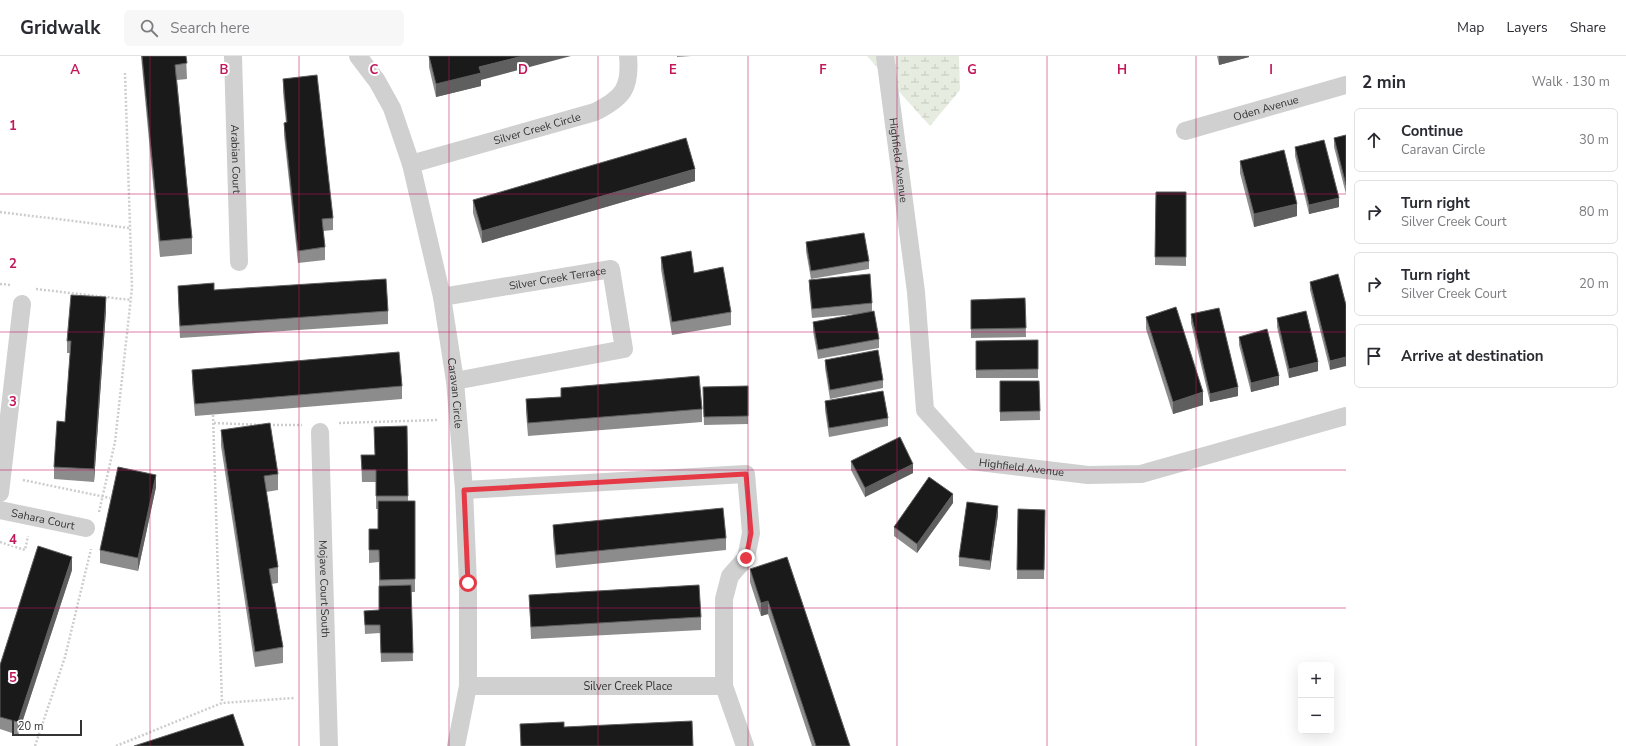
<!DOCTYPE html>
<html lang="en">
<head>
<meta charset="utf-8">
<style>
  body { margin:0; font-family:"Nunito Sans",sans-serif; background:#f7f7f7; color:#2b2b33 }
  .controls { position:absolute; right:12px; bottom:12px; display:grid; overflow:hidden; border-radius:6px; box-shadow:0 4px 16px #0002 }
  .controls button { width:36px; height:36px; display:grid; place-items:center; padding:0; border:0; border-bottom:1px solid #e1e1e2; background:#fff; color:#2b2b33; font:20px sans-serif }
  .scale { position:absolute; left:12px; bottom:10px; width:70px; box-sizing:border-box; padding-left:4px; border:2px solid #333; border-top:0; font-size:11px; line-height:14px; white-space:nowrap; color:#333; -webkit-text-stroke:3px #fff; paint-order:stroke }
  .stop { position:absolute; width:12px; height:12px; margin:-9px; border:3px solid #e63946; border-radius:50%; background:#fff }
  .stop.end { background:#e63946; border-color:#fff; box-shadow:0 1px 4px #0008 }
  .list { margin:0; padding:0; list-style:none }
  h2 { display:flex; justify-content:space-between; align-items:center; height:52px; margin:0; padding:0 16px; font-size:17px }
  h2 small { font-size:13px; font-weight:400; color:#7c7c81 }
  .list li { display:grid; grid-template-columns:26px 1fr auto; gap:12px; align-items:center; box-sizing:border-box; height:64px; margin:0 8px 8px; padding:0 8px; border:1px solid #e1e1e2; border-radius:6px }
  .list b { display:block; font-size:15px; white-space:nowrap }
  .list p { margin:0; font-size:13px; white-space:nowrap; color:#7c7c81 }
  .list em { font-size:13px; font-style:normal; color:#7c7c81 }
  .icon { flex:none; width:22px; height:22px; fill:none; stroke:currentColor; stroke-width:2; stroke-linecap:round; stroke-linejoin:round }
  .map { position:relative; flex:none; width:1346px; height:690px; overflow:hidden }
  header { display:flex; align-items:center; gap:24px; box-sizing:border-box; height:56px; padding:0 20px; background:#fff; border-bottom:1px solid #e1e1e2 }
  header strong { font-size:19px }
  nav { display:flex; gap:22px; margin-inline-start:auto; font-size:14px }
  .search { width:280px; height:36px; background:#f7f7f7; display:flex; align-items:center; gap:10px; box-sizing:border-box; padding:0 14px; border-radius:6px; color:#7c7c81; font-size:15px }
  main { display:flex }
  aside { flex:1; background:#fff }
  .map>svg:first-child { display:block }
  .wetland { fill:url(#wetland-marsh) }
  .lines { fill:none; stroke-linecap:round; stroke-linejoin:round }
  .path { stroke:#cdcdcd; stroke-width:2.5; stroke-dasharray:2 2; stroke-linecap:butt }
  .minor { stroke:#d0d0d0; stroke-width:18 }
  .wall { fill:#8c8c8c }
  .shaded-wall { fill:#5f5f5f }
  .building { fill:#1a1a1a; stroke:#5f5f5f }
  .route { stroke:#e63946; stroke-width:5 }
  .grid { fill:none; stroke:#c2185b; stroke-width:1; stroke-opacity:0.55 }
  .labels { text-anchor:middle; stroke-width:4; stroke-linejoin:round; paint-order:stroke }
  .street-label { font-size:11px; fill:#333; stroke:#fff }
  .grid-label { font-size:13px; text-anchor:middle; font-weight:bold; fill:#c2185b; stroke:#fff; stroke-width:4; stroke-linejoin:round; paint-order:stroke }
</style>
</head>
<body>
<header>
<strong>Gridwalk</strong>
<div class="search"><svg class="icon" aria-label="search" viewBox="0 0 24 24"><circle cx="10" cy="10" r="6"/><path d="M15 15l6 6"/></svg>Search here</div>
<nav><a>Map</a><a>Layers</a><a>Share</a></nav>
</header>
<main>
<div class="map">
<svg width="1346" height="690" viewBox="0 0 1346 690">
  <defs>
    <pattern id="wetland-marsh" width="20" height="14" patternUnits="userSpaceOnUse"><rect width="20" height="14" fill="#e6ecdf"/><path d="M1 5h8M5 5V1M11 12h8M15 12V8" fill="none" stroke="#c6cbc0"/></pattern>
  </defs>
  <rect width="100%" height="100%" fill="#fff"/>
  <!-- wetland -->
  <path class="wetland" d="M 867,0 L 959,0 L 960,34 L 930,70 Z"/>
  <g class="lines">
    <!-- path -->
    <g class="path">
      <path d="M 0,156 L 130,172"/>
      <path d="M 0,228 L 11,229"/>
      <path d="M 36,233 L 131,244"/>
      <path d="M 213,359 L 222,647"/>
      <path d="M 214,367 L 262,369"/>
      <path d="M 339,367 L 438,364"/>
      <path d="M 269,369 L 302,369"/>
      <path d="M 23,424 L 110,442"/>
      <path d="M 99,456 L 115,386 L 132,232 L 125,17"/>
      <path d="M 0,486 L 25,494 L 28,480"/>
      <path d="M 35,690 L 65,601 L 91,493"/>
      <path d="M 116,690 L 222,647 L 294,642"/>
    </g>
    <!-- minor -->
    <g class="minor">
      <path id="s1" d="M 233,0 L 239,206"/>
      <path id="s2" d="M 358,0 L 377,25 L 392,52 L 411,108 L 442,241 L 455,325 L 464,434 L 468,527 L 468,630 L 456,690"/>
      <path id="s3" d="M 885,0 L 916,236 L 925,354 L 971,405 L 1088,419 L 1141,418 L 1346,360"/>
      <path id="s4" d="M 1185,75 L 1346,29"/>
      <path id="s5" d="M 411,108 L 595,56 C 623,42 631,32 628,0"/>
      <path id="s6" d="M 442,241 L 611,213 L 624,293 L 455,325"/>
      <path id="s7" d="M 320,376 L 329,690"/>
      <path d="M 464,434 L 746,418 L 751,477 L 746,502 L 730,520 L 724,543 L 724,630"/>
      <path d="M 0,437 L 22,248"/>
      <path id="s8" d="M 0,454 L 86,472"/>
      <path id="s9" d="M 468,630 L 724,630 L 745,690"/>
    </g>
  </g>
  <!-- wall -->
  <g class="wall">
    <path d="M 141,0 L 186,0 L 187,23 L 177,24 L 192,182 L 192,198 L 160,201 Z"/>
    <path d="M 429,0 L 481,24 L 481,30 L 436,41 L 429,11 Z"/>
    <path d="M 677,0 L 691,0 L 677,1 Z"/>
    <path d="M 1217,0 L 1249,0 L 1249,1 L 1219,9 Z"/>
    <path d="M 283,23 L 333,162 L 333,174 L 323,175 L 325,191 L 325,204 L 298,207 L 284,79 L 284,67 L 286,67 L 283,36 Z"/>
    <path d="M 1346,79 L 1346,138 L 1334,91 L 1334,82 Z"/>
    <path d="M 1295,91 L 1339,151 L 1309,158 L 1295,100 Z"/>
    <path d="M 1240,105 L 1297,160 L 1254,171 L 1240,117 Z"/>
    <path d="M 695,125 L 482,187 L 473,157 L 473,144 Z"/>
    <path d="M 1156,136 L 1186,136 L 1186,210 L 1155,209 Z"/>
    <path d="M 806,186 L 869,205 L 869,213 L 811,223 L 806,195 Z"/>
    <path d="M 661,201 L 694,217 L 731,256 L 731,269 L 672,279 L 661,213 Z"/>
    <path d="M 1338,218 L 1330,314 L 1310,234 L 1310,226 Z"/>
    <path d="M 809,224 L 872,247 L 872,256 L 879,283 L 879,292 L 818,303 L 813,275 L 813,266 L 867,257 L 812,262 L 809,232 Z"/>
    <path d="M 178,230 L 388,255 L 388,268 L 180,282 L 178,242 Z"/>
    <path d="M 1025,242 L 1026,281 L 971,282 L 971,244 Z"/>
    <path d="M 106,254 L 94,426 L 54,423 L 54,411 L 65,366 L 70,297 L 67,297 L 67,285 Z"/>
    <path d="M 1191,258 L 1238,340 L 1210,346 L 1191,267 Z"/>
    <path d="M 1146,261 L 1203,349 L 1173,358 L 1146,273 Z"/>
    <path d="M 1277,262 L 1318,315 L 1289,322 L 1277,271 Z"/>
    <path d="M 1239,281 L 1279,329 L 1251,336 L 1239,289 Z"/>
    <path d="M 1038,284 L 1038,322 L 976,322 L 976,285 Z"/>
    <path d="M 825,304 L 883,324 L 883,332 L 830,343 L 825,312 Z"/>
    <path d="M 192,314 L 402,330 L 402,343 L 195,360 L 192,326 Z"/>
    <path d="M 1000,325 L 1039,325 L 1040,364 L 1000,365 Z"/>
    <path d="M 748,330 L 748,368 L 704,369 L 703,331 Z"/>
    <path d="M 561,332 L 702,353 L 702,366 L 528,380 L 526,356 L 526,343 L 561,341 Z"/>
    <path d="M 825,345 L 888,362 L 888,370 L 829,381 L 825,354 Z"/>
    <path d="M 407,370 L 408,445 L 415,445 L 415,536 L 411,536 L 413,605 L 381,606 L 380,577 L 365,578 L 364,555 L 379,554 L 379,506 L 369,507 L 369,473 L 378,473 L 378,453 L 376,453 L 376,426 L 362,426 L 361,399 L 374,399 Z"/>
    <path d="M 221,374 L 278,418 L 278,434 L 266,436 L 278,511 L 278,527 L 271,528 L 283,591 L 283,607 L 255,611 L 221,390 Z"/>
    <path d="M 851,405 L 913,417 L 865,441 L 851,414 Z"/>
    <path d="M 156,431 L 138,515 L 100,507 L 100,494 Z"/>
    <path d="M 953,447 L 917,497 L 894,480 L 894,471 Z"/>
    <path d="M 1018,453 L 1045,454 L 1044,523 L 1017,523 Z"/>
    <path d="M 998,459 L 990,514 L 959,510 L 959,501 Z"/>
    <path d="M 553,469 L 726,482 L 726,494 L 556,512 L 553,481 Z"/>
    <path d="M 750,513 L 850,690 L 812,690 L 768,558 L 761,560 L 750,526 Z"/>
    <path d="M 72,514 L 18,679 L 0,673 L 0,609 Z"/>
    <path d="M 529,539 L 701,561 L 701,574 L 531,583 Z"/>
  </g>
  <!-- shaded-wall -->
  <g class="shaded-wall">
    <path d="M 523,0 L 571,0 L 481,24 L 481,30 L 436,41 L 436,28 L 479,11 Z"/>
    <path d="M 1219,0 L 1249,0 L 1249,1 L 1219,9 Z"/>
    <path d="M 695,113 L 695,125 L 482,187 L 482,175 Z"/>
    <path d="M 1339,142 L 1339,151 L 1309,158 L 1309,149 Z"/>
    <path d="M 1297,148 L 1297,160 L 1254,171 L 1254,158 Z"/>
    <path d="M 106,241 L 106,254 L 94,426 L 94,413 Z"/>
    <path d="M 1346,301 L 1346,310 L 1330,314 L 1330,305 Z"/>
    <path d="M 1318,306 L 1318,315 L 1289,322 L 1289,313 Z"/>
    <path d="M 1279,320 L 1279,329 L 1251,336 L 1251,327 Z"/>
    <path d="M 1238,331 L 1238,340 L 1210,346 L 1210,338 Z"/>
    <path d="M 1203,336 L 1203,349 L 1173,358 L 1173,346 Z"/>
    <path d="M 913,408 L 913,417 L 865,441 L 865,432 Z"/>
    <path d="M 156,419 L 156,431 L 138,515 L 138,502 Z"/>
    <path d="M 953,438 L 953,447 L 917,497 L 917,488 Z"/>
    <path d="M 998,450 L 998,459 L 990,514 L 990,505 Z"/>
    <path d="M 72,501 L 72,514 L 18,679 L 18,666 Z"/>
    <path d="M 768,545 L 768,558 L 761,560 L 761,547 Z"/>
  </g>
  <!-- building -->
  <g class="building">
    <path d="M 142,0 L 186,0 L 187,7 L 175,9 L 192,182 L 160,185 Z"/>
    <path d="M 429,0 L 523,0 L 479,11 L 481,17 L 436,28 Z"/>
    <path d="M 317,19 L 333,162 L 322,163 L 325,191 L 298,195 L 284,67 L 287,66 L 283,23 Z"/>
    <path d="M 1346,79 L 1346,129 L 1334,82 Z"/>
    <path d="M 686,82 L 695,113 L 482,175 L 473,144 Z"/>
    <path d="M 1324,84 L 1339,142 L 1309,149 L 1295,91 Z"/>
    <path d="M 1284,94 L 1297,148 L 1254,158 L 1240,105 Z"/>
    <path d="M 1156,136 L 1186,136 L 1186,201 L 1155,201 Z"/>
    <path d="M 864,177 L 869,205 L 811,215 L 806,186 Z"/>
    <path d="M 691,195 L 694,217 L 723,211 L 731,256 L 672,266 L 661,201 Z"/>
    <path d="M 870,218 L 872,247 L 812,253 L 809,224 Z"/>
    <path d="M 1338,218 L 1346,249 L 1346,301 L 1330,305 L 1310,226 Z"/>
    <path d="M 386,223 L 388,255 L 180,270 L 178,230 L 214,227 L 214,234 Z"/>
    <path d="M 71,239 L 106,241 L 94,413 L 54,411 L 57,365 L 65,366 L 71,285 L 67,285 Z"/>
    <path d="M 1025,242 L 1026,272 L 971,273 L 971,244 Z"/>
    <path d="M 1176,251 L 1203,336 L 1173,346 L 1146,261 Z"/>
    <path d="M 1219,252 L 1238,331 L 1210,338 L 1191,258 Z"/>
    <path d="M 874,255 L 879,283 L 818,294 L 813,266 Z"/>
    <path d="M 1306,255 L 1318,306 L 1289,313 L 1277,262 Z"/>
    <path d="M 1267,273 L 1279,320 L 1251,327 L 1239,281 Z"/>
    <path d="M 1038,284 L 1038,313 L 976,314 L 976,285 Z"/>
    <path d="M 878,294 L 883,324 L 830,334 L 825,304 Z"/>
    <path d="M 399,296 L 402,330 L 195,348 L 192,314 Z"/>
    <path d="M 699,320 L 702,353 L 528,367 L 526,343 L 561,341 L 561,332 Z"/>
    <path d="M 1000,325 L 1039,325 L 1040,355 L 1000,356 Z"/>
    <path d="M 748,330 L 748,360 L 704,361 L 703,331 Z"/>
    <path d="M 883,335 L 888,362 L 829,372 L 825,345 Z"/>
    <path d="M 270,367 L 278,418 L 264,420 L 278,511 L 269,513 L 283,591 L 255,596 L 221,374 Z"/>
    <path d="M 407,370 L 408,440 L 376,440 L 376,414 L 362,414 L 361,399 L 375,399 L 374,371 Z"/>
    <path d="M 900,381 L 913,408 L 865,432 L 851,405 Z"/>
    <path d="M 118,411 L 156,419 L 138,502 L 100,494 Z"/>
    <path d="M 929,421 L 953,438 L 917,488 L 894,471 Z"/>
    <path d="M 378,445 L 415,445 L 415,523 L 380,524 L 379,494 L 369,494 L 369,473 L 378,473 Z"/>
    <path d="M 967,446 L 998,450 L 990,505 L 959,501 Z"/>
    <path d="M 723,452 L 726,482 L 556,499 L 553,469 Z"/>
    <path d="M 1018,453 L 1045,454 L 1044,514 L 1017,514 Z"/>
    <path d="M 38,490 L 72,501 L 18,666 L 0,661 L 0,609 Z"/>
    <path d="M 787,501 L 850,690 L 816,690 L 768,545 L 761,547 L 750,513 Z"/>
    <path d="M 411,529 L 413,597 L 381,597 L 380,569 L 365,569 L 364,555 L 379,554 L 379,530 Z"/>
    <path d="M 699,529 L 701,561 L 531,571 L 529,539 Z"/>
    <path d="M 233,658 L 244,690 L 134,690 Z"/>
    <path d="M 692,665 L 693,690 L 521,690 L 520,668 L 564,666 L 564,671 Z"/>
  </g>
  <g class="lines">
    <!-- route -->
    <path class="route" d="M 468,527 L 464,434 L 746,418 L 751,477 L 746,502"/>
  </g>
  <!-- grid -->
  <path class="grid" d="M 150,0 L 150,690M 299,0 L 299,690M 449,0 L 449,690M 598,0 L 598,690M 748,0 L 748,690M 897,0 L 897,690M 1047,0 L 1047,690M 1196,0 L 1196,690M 0,138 L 1346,138M 0,276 L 1346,276M 0,414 L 1346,414M 0,552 L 1346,552"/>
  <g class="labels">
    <!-- street labels -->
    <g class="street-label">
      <text dy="4" stroke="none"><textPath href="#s4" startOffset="84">Oden Avenue</textPath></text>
      <text dy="4" stroke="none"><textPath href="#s5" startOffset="131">Silver Creek Circle</textPath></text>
      <text dy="4" stroke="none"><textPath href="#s1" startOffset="103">Arabian Court</textPath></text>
      <text dy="4" stroke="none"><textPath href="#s3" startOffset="105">Highfield Avenue</textPath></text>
      <text dy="4" stroke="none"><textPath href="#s6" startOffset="117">Silver Creek Terrace</textPath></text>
      <text dy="4" stroke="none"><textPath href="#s2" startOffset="355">Caravan Circle</textPath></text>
      <text dy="4" stroke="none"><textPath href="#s3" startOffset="476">Highfield Avenue</textPath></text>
      <text dy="4" stroke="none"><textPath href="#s8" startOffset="44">Sahara Court</textPath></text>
      <text dy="4" stroke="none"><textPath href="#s7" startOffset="157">Mojave Court South</textPath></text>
      <text dy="4" stroke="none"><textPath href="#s9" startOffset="160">Silver Creek Place</textPath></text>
    </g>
  </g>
  <g class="grid-label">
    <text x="75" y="18">A</text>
    <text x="224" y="18">B</text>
    <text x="374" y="18">C</text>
    <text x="523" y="18">D</text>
    <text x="673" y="18">E</text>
    <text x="823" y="18">F</text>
    <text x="972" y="18">G</text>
    <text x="1122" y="18">H</text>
    <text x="1271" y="18">I</text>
    <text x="13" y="74">1</text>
    <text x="13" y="212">2</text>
    <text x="13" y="350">3</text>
    <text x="13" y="488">4</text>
    <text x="13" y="626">5</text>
  </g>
</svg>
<div class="controls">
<button>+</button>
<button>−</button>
</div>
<div class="scale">20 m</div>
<div class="stop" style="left:468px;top:527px"></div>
<div class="stop end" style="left:746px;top:502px"></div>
</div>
<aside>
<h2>2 min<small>Walk · 130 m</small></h2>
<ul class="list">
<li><svg class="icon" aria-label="ahead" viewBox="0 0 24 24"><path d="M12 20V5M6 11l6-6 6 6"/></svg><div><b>Continue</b><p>Caravan Circle</p></div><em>30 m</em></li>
<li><svg class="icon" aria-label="right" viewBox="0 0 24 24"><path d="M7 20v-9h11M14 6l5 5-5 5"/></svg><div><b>Turn right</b><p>Silver Creek Court</p></div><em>80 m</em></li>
<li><svg class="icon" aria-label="right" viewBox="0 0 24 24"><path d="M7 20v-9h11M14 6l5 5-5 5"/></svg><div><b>Turn right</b><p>Silver Creek Court</p></div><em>20 m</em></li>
<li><svg class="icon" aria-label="arrive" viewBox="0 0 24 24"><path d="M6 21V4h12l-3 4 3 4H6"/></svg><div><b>Arrive at destination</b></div></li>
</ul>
</aside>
</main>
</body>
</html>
